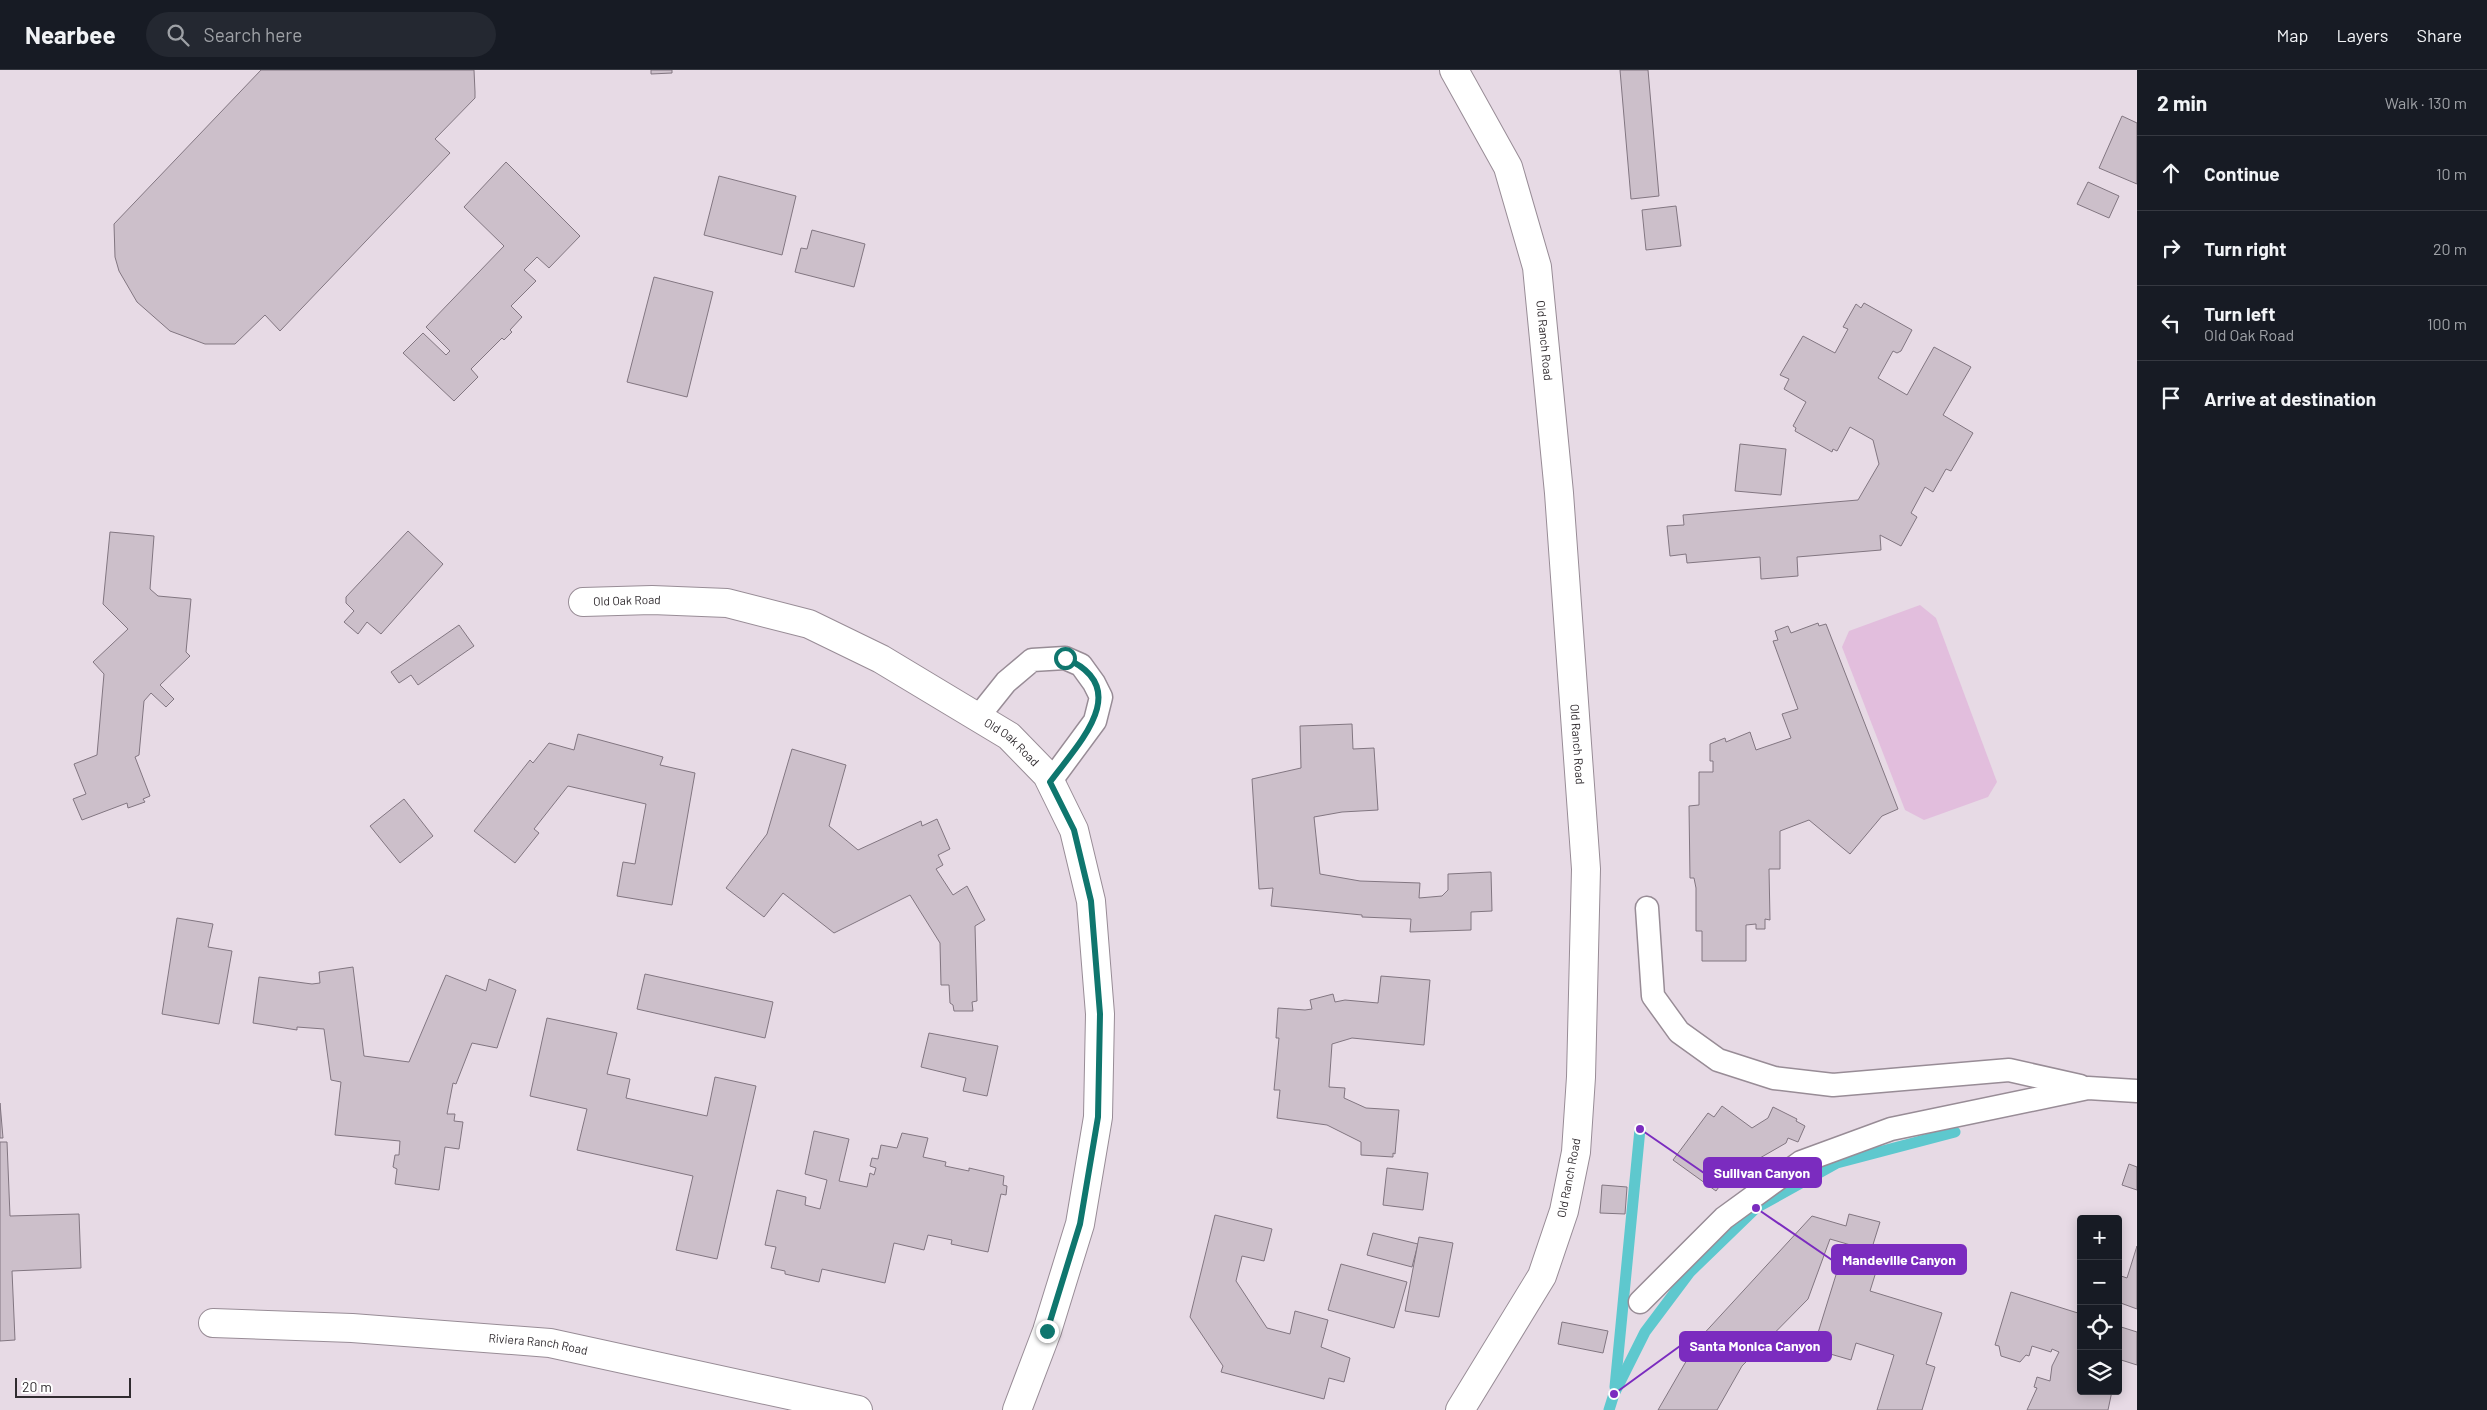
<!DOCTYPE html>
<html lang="en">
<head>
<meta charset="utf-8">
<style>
  body { margin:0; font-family:Barlow,sans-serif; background:#242831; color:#f1f3f6 }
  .controls { position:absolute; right:15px; bottom:15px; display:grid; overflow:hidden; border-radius:5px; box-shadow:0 2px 12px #0003 }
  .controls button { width:45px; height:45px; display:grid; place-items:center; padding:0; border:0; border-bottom:1px solid #363941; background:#171b24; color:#f1f3f6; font:25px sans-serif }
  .scale { position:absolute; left:15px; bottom:12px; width:116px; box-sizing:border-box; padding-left:5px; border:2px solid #302b2f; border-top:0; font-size:14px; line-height:18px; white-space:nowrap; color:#302b2f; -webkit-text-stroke:4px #fff; paint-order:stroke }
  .stop { position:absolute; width:15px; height:15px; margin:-11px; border:4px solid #0f766e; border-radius:50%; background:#fff }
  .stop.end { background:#0f766e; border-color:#fff; box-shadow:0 1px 5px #0008 }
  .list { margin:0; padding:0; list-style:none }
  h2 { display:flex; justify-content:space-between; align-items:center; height:65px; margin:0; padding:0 20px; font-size:21px }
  h2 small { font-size:16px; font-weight:400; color:#9ea1a6 }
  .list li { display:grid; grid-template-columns:32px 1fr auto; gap:15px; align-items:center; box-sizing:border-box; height:75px; padding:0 20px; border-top:1px solid #363941 }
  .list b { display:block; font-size:19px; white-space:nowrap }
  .list p { margin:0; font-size:16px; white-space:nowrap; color:#9ea1a6 }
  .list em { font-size:16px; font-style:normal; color:#9ea1a6 }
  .icon { flex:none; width:28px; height:28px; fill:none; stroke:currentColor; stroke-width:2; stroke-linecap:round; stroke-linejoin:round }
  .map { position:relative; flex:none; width:2137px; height:1340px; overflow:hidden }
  header { display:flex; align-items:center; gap:30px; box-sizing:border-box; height:70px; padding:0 25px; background:#171b24; border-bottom:1px solid #363941 }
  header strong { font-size:24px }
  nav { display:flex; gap:28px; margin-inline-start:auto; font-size:18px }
  .search { width:350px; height:45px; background:#242831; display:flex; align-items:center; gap:12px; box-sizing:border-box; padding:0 18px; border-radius:28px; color:#9ea1a6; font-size:19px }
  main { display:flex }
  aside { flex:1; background:#171b24 }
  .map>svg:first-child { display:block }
  .green { fill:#e2bedd }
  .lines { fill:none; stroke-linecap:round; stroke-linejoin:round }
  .stream { stroke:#5ec8ce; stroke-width:11 }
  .building { fill:#ccbfca; stroke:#827681 }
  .lane-casing { stroke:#988c96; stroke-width:25 }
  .street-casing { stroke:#988c96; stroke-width:30 }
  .lane { stroke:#fff; stroke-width:22 }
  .street { stroke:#fff; stroke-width:28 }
  .route { stroke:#0f766e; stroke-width:6 }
  .labels { text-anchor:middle; stroke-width:4.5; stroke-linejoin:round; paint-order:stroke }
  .street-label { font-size:12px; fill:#302b2f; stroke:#fff }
  .leader { fill:none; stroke:#7b2cbf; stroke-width:2 }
  .callout-dot { fill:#7b2cbf; stroke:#fff; stroke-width:2 }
  .callout { fill:#7b2cbf; stroke:#7b2cbf; stroke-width:2 }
  .callout-label { font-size:14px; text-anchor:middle; font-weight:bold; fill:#fff }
</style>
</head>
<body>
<header>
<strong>Nearbee</strong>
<div class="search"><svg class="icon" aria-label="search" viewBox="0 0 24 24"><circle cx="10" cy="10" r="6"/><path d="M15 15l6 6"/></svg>Search here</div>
<nav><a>Map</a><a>Layers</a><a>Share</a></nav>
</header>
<main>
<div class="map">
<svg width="2137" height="1340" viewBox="0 0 2137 1340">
  <rect width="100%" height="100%" fill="#e7dae5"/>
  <!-- green -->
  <path class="green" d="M 1920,535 L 1936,548 L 1997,712 L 1988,727 L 1924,750 L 1905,740 L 1842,577 L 1849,561 Z"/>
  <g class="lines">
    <!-- stream -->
    <g class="stream">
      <path d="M 1615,1317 L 1640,1059"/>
      <path d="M 1609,1340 L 1614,1324 L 1645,1262 L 1690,1202 L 1756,1138 L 1837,1093 L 1955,1062"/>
    </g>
  </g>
  <!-- building -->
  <g class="building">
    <path d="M 261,0 L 474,0 L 475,22 L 475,28 L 435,69 L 450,83 L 280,261 L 265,245 L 235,274 L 205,274 L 170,261 L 137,232 L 119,201 L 115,187 L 114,154 Z"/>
    <path d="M 651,0 L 672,0 L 672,3 L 651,4 Z"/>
    <path d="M 1620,0 L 1648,0 L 1659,126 L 1631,129 Z"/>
    <path d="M 2122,46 L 2137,53 L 2137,114 L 2099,98 Z"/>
    <path d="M 506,92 L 580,166 L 549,198 L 537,187 L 524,200 L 536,211 L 511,236 L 522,247 L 510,260 L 512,262 L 504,270 L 502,268 L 471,299 L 478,307 L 454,331 L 403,283 L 423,263 L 446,285 L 450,281 L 426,257 L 504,176 L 464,137 Z"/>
    <path d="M 719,106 L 796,126 L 782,185 L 704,165 Z"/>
    <path d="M 2088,112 L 2119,126 L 2109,148 L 2077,134 Z"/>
    <path d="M 1676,136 L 1681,176 L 1646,180 L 1642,140 Z"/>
    <path d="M 812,160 L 865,174 L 854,217 L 795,202 L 801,178 L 807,179 Z"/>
    <path d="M 654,207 L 713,222 L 687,327 L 627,312 Z"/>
    <path d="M 1864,233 L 1912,260 L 1901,281 L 1897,283 L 1893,281 L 1878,308 L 1907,325 L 1934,277 L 1971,297 L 1943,345 L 1973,363 L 1951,401 L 1946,399 L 1933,422 L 1925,417 L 1911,443 L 1917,447 L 1901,476 L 1880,465 L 1881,480 L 1797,487 L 1798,506 L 1761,509 L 1760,487 L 1687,493 L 1686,484 L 1670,486 L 1667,456 L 1684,455 L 1683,445 L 1858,430 L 1879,394 L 1873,370 L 1850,357 L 1837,381 L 1833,379 L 1832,382 L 1795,361 L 1796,358 L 1793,356 L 1806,332 L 1784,319 L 1789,309 L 1780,305 L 1803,266 L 1835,283 L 1848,259 L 1843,257 L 1856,234 L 1861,238 Z"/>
    <path d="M 1740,374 L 1786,379 L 1781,425 L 1735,421 Z"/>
    <path d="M 408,461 L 443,494 L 381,564 L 367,552 L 358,564 L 344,552 L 354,541 L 346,533 L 346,527 Z"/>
    <path d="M 110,462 L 154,466 L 150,519 L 158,526 L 191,529 L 186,582 L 190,586 L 160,615 L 174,629 L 166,637 L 151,623 L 144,631 L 139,685 L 135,687 L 150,726 L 143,729 L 145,732 L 128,738 L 127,733 L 82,750 L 73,729 L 86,724 L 74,694 L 97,685 L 104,604 L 93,592 L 128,559 L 103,534 Z"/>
    <path d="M 1818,553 L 1819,556 L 1826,554 L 1898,739 L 1882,746 L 1850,784 L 1809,750 L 1780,761 L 1780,799 L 1769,799 L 1770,850 L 1765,849 L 1765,859 L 1756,859 L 1756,854 L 1746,855 L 1746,891 L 1702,891 L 1702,861 L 1696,861 L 1696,818 L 1694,808 L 1690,808 L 1689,736 L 1699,735 L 1699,702 L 1713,702 L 1713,691 L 1710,691 L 1710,674 L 1725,668 L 1726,672 L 1750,662 L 1756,680 L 1791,668 L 1782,644 L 1798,639 L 1773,571 L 1778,570 L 1775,561 L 1788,556 L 1791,563 Z"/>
    <path d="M 459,555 L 474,576 L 418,615 L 411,605 L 399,613 L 391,602 Z"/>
    <path d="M 1352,654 L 1353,679 L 1374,678 L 1378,740 L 1342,742 L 1314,747 L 1320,804 L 1360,811 L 1420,813 L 1419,828 L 1442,826 L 1448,820 L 1448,804 L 1491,802 L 1492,841 L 1471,842 L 1471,860 L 1410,862 L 1411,849 L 1362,847 L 1362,845 L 1271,836 L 1273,818 L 1259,819 L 1252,709 L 1301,698 L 1300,656 Z"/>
    <path d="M 578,664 L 663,687 L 660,695 L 695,703 L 672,835 L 617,826 L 623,792 L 635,794 L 646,734 L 568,716 L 534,759 L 539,763 L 515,793 L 474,761 L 530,690 L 533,693 L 549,673 L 574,680 Z"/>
    <path d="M 792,679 L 846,695 L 829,756 L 858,780 L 921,751 L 922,756 L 937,749 L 950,779 L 938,785 L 943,795 L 936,799 L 953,825 L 967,816 L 985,850 L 975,856 L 977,931 L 972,932 L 973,941 L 954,941 L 953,935 L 950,933 L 949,915 L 941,915 L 940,873 L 910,825 L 834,863 L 783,823 L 764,847 L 726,818 L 767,764 Z"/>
    <path d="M 404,729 L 433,766 L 400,793 L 370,756 Z"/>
    <path d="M 177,848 L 213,854 L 208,877 L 232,881 L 219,954 L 162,944 Z"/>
    <path d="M 353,897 L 364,986 L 409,992 L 446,905 L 486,921 L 489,909 L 516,920 L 497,978 L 472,973 L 456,1014 L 453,1013 L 447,1044 L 455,1044 L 454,1051 L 463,1052 L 459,1079 L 445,1077 L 439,1120 L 395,1114 L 397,1099 L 393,1097 L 395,1085 L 399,1085 L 400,1071 L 335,1065 L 341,1012 L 331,1010 L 324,959 L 297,957 L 297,960 L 253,953 L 259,907 L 312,914 L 320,913 L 319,902 Z"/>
    <path d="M 645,904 L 773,932 L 765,968 L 637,939 Z"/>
    <path d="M 1381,906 L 1430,910 L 1424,975 L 1352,968 L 1332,974 L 1329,1017 L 1345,1018 L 1344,1028 L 1366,1038 L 1399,1040 L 1395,1084 L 1393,1083 L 1393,1087 L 1361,1085 L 1361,1072 L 1327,1055 L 1277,1048 L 1280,1020 L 1274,1020 L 1279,968 L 1276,968 L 1278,938 L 1305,940 L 1312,939 L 1310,930 L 1333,924 L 1335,932 L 1345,930 L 1378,933 Z"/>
    <path d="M 547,948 L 617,963 L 607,1004 L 630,1009 L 626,1028 L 707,1046 L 715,1007 L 756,1016 L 717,1189 L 676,1180 L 693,1106 L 577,1080 L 587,1039 L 530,1026 Z"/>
    <path d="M 929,963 L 998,976 L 987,1026 L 963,1021 L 966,1008 L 921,997 Z"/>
    <path d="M 0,1033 L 3,1068 L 0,1068 Z"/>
    <path d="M 1722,1036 L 1752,1058 L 1768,1048 L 1773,1037 L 1797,1049 L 1796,1051 L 1805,1056 L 1798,1072 L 1788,1068 L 1786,1073 L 1746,1096 L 1738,1091 L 1716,1121 L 1673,1090 L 1708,1043 L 1714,1047 Z"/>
    <path d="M 814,1061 L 849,1069 L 839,1111 L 867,1117 L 870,1103 L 874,1105 L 876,1098 L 870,1096 L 872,1088 L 878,1089 L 881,1075 L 897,1078 L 902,1063 L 928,1068 L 923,1087 L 946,1092 L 945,1096 L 969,1101 L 969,1098 L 1004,1106 L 1003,1115 L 1007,1116 L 1006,1125 L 1001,1124 L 988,1182 L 951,1174 L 952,1170 L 928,1165 L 924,1180 L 894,1173 L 885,1213 L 822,1199 L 819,1212 L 785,1204 L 785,1201 L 771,1198 L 776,1177 L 765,1175 L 777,1120 L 806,1127 L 805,1135 L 820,1139 L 827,1110 L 805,1104 Z"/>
    <path d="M 0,1072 L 7,1072 L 10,1146 L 79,1144 L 81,1198 L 12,1201 L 15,1270 L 0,1271 Z"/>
    <path d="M 2129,1094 L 2137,1097 L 2137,1120 L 2122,1115 Z"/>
    <path d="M 1387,1098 L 1428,1103 L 1423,1140 L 1383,1135 Z"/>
    <path d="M 1602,1115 L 1627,1117 L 1625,1144 L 1600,1143 Z"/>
    <path d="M 1849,1144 L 1880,1152 L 1871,1181 L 1830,1169 L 1808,1229 L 1742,1296 L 1717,1340 L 1658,1340 L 1699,1269 L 1812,1146 L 1846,1156 Z"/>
    <path d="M 1215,1145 L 1272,1159 L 1264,1191 L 1242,1186 L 1236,1211 L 1267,1258 L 1290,1264 L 1295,1241 L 1328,1250 L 1321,1277 L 1350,1288 L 1344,1312 L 1329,1308 L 1324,1329 L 1221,1302 L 1223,1296 L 1190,1247 Z"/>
    <path d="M 1373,1163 L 1418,1174 L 1412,1197 L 1367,1185 Z"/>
    <path d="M 1419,1167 L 1453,1173 L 1439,1247 L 1405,1241 Z"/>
    <path d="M 2137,1176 L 2137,1239 L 2118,1232 L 2118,1205 L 2127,1208 Z"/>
    <path d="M 1844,1179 L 1880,1189 L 1870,1221 L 1942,1243 L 1926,1294 L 1935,1297 L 1922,1340 L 1877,1340 L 1894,1285 L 1856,1273 L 1851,1290 L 1813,1279 Z"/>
    <path d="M 1341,1194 L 1407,1212 L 1394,1258 L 1328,1240 Z"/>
    <path d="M 2011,1222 L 2081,1244 L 2081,1321 L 2112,1321 L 2108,1340 L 2027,1340 L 2037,1318 L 2034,1317 L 2037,1307 L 2050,1311 L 2052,1296 L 2059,1282 L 2052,1279 L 2051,1282 L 2032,1276 L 2029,1286 L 2026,1285 L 2020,1292 L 2001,1286 L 1999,1276 L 1995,1275 Z"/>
    <path d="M 1562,1252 L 1608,1261 L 1603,1283 L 1558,1274 Z"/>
    <path d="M 2118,1256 L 2137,1262 L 2137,1295 L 2118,1289 Z"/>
  </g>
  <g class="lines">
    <!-- lane casing -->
    <g class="lane-casing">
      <g id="lane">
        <path d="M 978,647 L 1006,612 L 1032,590 L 1065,588 L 1081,595 L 1094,613 L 1101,627 L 1095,651 L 1050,712"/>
        <path d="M 1647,838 L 1653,926 L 1679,962 L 1718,990 L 1774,1008 L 1833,1015 L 2009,1000 L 2080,1016"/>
        <path d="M 1640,1232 L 1724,1148 L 1801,1092 L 1891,1059 L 2088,1018 L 2137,1021"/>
      </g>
    </g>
    <!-- street casing -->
    <g class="street-casing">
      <g id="street">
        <path id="s1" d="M 1454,0 L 1508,97 L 1537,197 L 1559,423 L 1586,799 L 1581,1007 L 1576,1082 L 1564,1141 L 1542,1206 L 1460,1340"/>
        <path id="s2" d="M 583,532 L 652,530 L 727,533 L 809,554 L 881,589 L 1009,666 L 1047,705 L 1074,760 L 1091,831 L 1100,944 L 1098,1047 L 1080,1154 L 1047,1261 L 1017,1340"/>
        <path id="s3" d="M 213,1253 L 352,1258 L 550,1273 L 858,1340"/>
      </g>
    </g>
    <!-- lane -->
    <use href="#lane" class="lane"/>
    <!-- street -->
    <use href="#street" class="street"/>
  </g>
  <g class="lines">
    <!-- route -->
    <path class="route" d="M 1047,1261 L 1080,1154 L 1098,1047 L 1100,944 L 1091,831 L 1074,760 L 1050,712 C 1078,674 1135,618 1065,588"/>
  </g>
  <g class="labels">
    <!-- street labels -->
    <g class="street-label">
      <text dy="4" stroke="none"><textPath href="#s1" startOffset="289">Old Ranch Road</textPath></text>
      <text dy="4" stroke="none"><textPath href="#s2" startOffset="44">Old Oak Road</textPath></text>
      <text dy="4" stroke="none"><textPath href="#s2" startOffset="464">Old Oak Road</textPath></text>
      <text dy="4" stroke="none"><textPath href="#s1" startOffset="694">Old Ranch Road</textPath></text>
      <text transform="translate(1569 1108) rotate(-79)" y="4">Old Ranch Road</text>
      <text dy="4" stroke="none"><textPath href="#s3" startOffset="326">Riviera Ranch Road</textPath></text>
    </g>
  </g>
  <!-- callouts -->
  <path class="leader" d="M1640 1059L1704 1103M1756 1138L1832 1190M1614 1324L1680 1276"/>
  <g class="callout-dot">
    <circle cx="1640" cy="1059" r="5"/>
    <circle cx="1756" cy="1138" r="5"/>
    <circle cx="1614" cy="1324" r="5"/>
  </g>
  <g class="callout">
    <rect x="1704" y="1088" width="117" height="29" rx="5"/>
    <rect x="1832" y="1175" width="134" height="29" rx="5"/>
    <rect x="1680" y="1262" width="151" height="29" rx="5"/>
  </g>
  <g class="callout-label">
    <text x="1762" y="1108">Sullivan Canyon</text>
    <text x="1899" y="1195">Mandeville Canyon</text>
    <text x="1755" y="1281">Santa Monica Canyon</text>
  </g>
</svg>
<div class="controls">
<button>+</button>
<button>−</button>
<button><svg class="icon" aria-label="locate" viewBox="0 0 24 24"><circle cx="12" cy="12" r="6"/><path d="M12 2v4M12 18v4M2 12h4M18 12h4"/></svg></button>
<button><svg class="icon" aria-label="layers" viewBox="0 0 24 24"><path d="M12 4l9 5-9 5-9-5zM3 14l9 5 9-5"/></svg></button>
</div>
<div class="scale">20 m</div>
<div class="stop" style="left:1065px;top:588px"></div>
<div class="stop end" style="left:1047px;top:1261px"></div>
</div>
<aside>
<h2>2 min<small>Walk · 130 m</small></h2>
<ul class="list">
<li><svg class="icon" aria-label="ahead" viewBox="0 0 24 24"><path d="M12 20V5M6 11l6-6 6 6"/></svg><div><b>Continue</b></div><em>10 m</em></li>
<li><svg class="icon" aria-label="right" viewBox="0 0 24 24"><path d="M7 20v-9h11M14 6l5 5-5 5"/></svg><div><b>Turn right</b></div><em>20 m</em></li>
<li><svg class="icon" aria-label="left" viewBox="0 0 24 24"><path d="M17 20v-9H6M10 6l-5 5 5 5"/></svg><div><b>Turn left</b><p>Old Oak Road</p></div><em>100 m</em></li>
<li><svg class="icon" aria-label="arrive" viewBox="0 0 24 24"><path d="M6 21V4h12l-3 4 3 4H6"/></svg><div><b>Arrive at destination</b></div></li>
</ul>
</aside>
</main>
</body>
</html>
